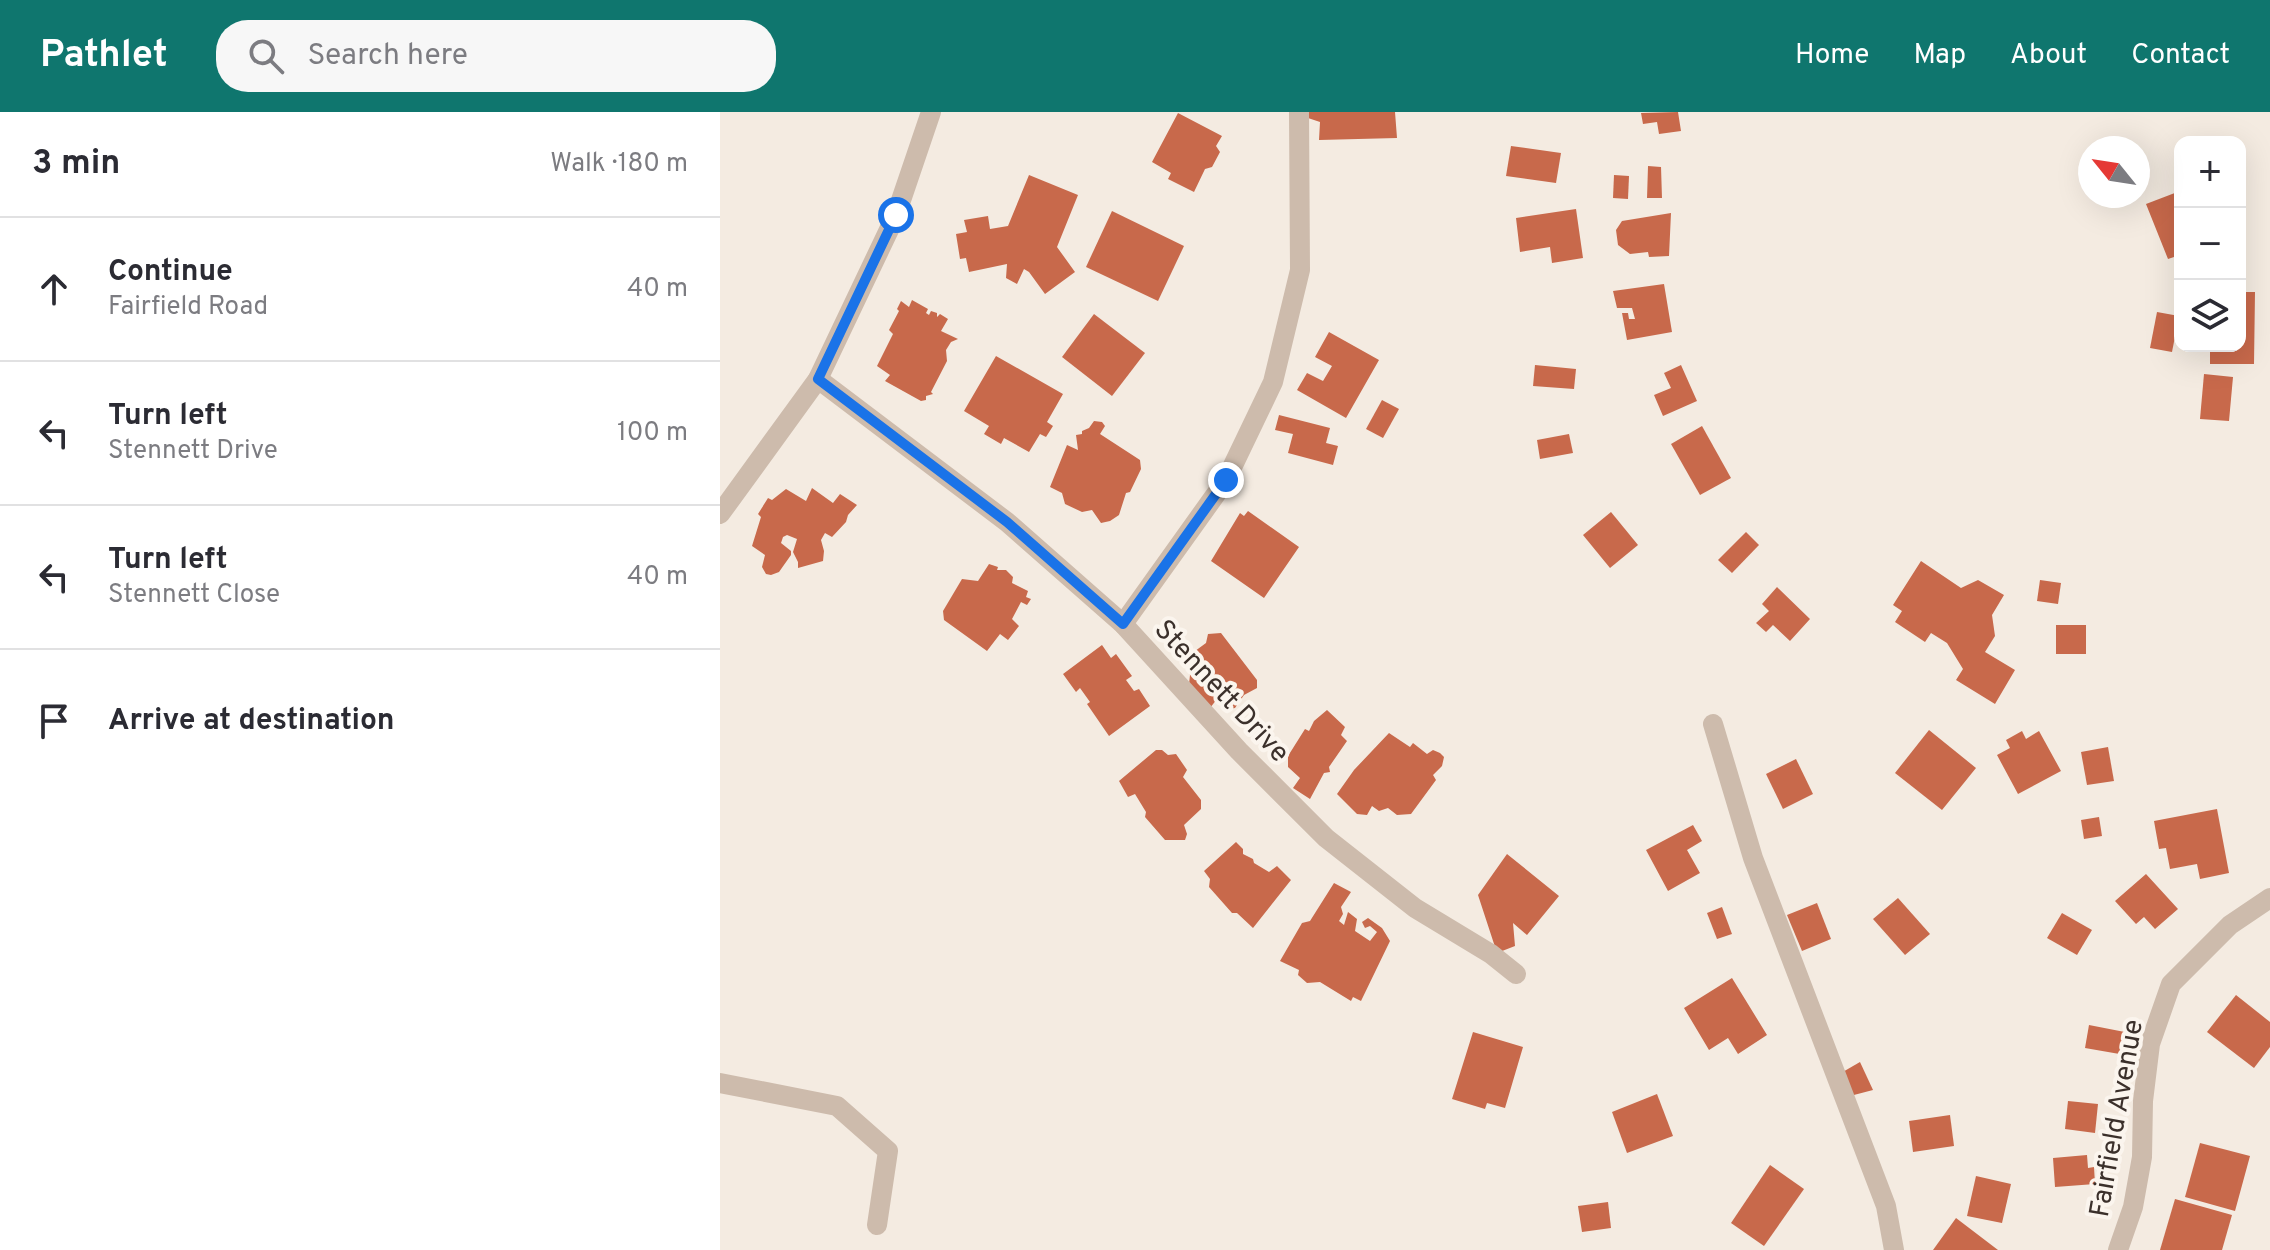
<!DOCTYPE html>
<html lang="en">
<head>
<meta charset="utf-8">
<style>
  body { margin:0; font-family:Overpass,sans-serif; background:#f7f7f7; color:#2b2b33 }
  .controls { position:absolute; right:24px; top:24px; display:grid; overflow:hidden; border-radius:16px; box-shadow:0 8px 32px #0002 }
  .controls button { width:72px; height:72px; display:grid; place-items:center; padding:0; border:0; border-bottom:2px solid #e1e1e2; background:#fff; color:#2b2b33; font:40px sans-serif }
  .compass { position:absolute; left:1358px; top:24px; width:72px; height:72px; border-radius:50%; background:#fff; box-shadow:0 8px 32px #0002; rotate:300deg }
  .stop { position:absolute; width:24px; height:24px; margin:-18px; border:6px solid #1a73e8; border-radius:50%; background:#fff }
  .stop.end { background:#1a73e8; border-color:#fff; box-shadow:0 2px 8px #0008 }
  .list { margin:0; padding:0; list-style:none }
  h2 { display:flex; justify-content:space-between; align-items:center; height:104px; margin:0; padding:0 32px; font-size:34px }
  h2 small { font-size:26px; font-weight:400; color:#7c7c81 }
  .list li { display:grid; grid-template-columns:52px 1fr auto; gap:24px; align-items:center; box-sizing:border-box; height:144px; padding:0 32px; border-top:2px solid #e1e1e2 }
  .list b { display:block; font-size:30px; white-space:nowrap }
  .list p { margin:0; font-size:26px; white-space:nowrap; color:#7c7c81 }
  .list em { font-size:26px; font-style:normal; color:#7c7c81 }
  .icon { flex:none; width:44px; height:44px; fill:none; stroke:currentColor; stroke-width:2; stroke-linecap:round; stroke-linejoin:round }
  .map { position:relative; flex:none; width:1550px; height:1138px; overflow:hidden }
  header { display:flex; align-items:center; gap:48px; box-sizing:border-box; height:112px; padding:0 40px; background:#0f766e; color:#fff }
  header strong { font-size:38px }
  nav { display:flex; gap:44px; margin-inline-start:auto; font-size:28px }
  .search { width:560px; height:72px; background:#f7f7f7; display:flex; align-items:center; gap:20px; box-sizing:border-box; padding:0 28px; border-radius:32px; color:#7c7c81; font-size:30px }
  main { display:flex }
  aside { flex:1; background:#fff }
  .map>svg:first-child { display:block }
  .building { fill:#c8694b }
  .lines { fill:none; stroke-linecap:round; stroke-linejoin:round }
  .minor { stroke:#cdbbac; stroke-width:20 }
  .tertiary { stroke:#cdbbac; stroke-width:20 }
  .route { stroke:#1a73e8; stroke-width:10 }
  .labels { text-anchor:middle; stroke-width:8; stroke-linejoin:round; paint-order:stroke }
  .street-label { font-size:28px; fill:#3b302b; stroke:#fbf5ee }
</style>
</head>
<body>
<header>
<strong>Pathlet</strong>
<div class="search"><svg class="icon" aria-label="search" viewBox="0 0 24 24"><circle cx="10" cy="10" r="6"/><path d="M15 15l6 6"/></svg>Search here</div>
<nav><a>Home</a><a>Map</a><a>About</a><a>Contact</a></nav>
</header>
<main>
<aside>
<h2>3 min<small>Walk · 180 m</small></h2>
<ul class="list">
<li><svg class="icon" aria-label="ahead" viewBox="0 0 24 24"><path d="M12 20V5M6 11l6-6 6 6"/></svg><div><b>Continue</b><p>Fairfield Road</p></div><em>40 m</em></li>
<li><svg class="icon" aria-label="left" viewBox="0 0 24 24"><path d="M17 20v-9H6M10 6l-5 5 5 5"/></svg><div><b>Turn left</b><p>Stennett Drive</p></div><em>100 m</em></li>
<li><svg class="icon" aria-label="left" viewBox="0 0 24 24"><path d="M17 20v-9H6M10 6l-5 5 5 5"/></svg><div><b>Turn left</b><p>Stennett Close</p></div><em>40 m</em></li>
<li><svg class="icon" aria-label="arrive" viewBox="0 0 24 24"><path d="M6 21V4h12l-3 4 3 4H6"/></svg><div><b>Arrive at destination</b></div></li>
</ul>
</aside>
<div class="map">
<svg width="1550" height="1138" viewBox="0 0 1550 1138">
  <rect width="100%" height="100%" fill="#f4ebe1"/>
  <!-- building -->
  <g class="building">
    <path d="M 586,0 L 675,0 L 677,26 L 599,28 L 600,10 L 588,6 Z"/>
    <path d="M 958,0 L 961,19 L 939,22 L 937,10 L 923,12 L 921,1 Z"/>
    <path d="M 458,1 L 502,24 L 496,34 L 500,40 L 492,55 L 485,57 L 474,80 L 448,67 L 451,61 L 432,50 Z"/>
    <path d="M 791,34 L 841,41 L 836,71 L 786,64 Z"/>
    <path d="M 928,54 L 941,55 L 942,86 L 927,86 Z"/>
    <path d="M 309,63 L 358,83 L 337,135 L 355,160 L 325,182 L 309,160 L 304,157 L 297,172 L 286,166 L 287,152 L 249,160 L 246,146 L 240,147 L 236,122 L 247,120 L 244,108 L 268,104 L 270,117 L 288,114 Z"/>
    <path d="M 894,63 L 909,64 L 908,87 L 893,86 Z"/>
    <path d="M 1460,79 L 1460,143 L 1448,147 L 1426,92 Z"/>
    <path d="M 856,97 L 863,146 L 832,151 L 830,135 L 800,140 L 796,106 Z"/>
    <path d="M 392,99 L 464,134 L 438,189 L 366,155 Z"/>
    <path d="M 951,101 L 949,144 L 929,145 L 928,140 L 910,142 L 898,133 L 896,118 L 902,109 Z"/>
    <path d="M 944,172 L 952,220 L 907,228 L 902,201 L 908,201 L 909,207 L 915,207 L 912,196 L 897,196 L 893,179 Z"/>
    <path d="M 1520,180 L 1535,180 L 1534,252 L 1490,252 L 1490,234 L 1520,234 Z"/>
    <path d="M 192,188 L 208,197 L 206,201 L 209,203 L 211,199 L 217,201 L 217,205 L 220,202 L 228,207 L 221,219 L 238,227 L 231,230 L 226,238 L 227,249 L 211,280 L 213,282 L 206,284 L 206,288 L 201,289 L 165,269 L 170,263 L 157,254 L 173,222 L 169,218 L 179,199 L 177,197 L 181,189 L 189,195 Z"/>
    <path d="M 1437,200 L 1459,204 L 1452,240 L 1430,236 Z"/>
    <path d="M 374,202 L 425,241 L 392,284 L 342,245 Z"/>
    <path d="M 609,220 L 659,248 L 626,306 L 577,278 L 587,261 L 603,269 L 612,254 L 595,245 Z"/>
    <path d="M 276,244 L 343,282 L 327,310 L 333,314 L 326,325 L 320,322 L 309,340 L 284,326 L 281,332 L 264,322 L 269,314 L 244,299 Z"/>
    <path d="M 815,253 L 856,257 L 854,277 L 813,274 Z"/>
    <path d="M 961,253 L 977,289 L 943,304 L 934,283 L 951,276 L 944,261 Z"/>
    <path d="M 1484,262 L 1513,265 L 1509,309 L 1480,307 Z"/>
    <path d="M 662,288 L 679,297 L 663,326 L 646,317 Z"/>
    <path d="M 559,303 L 610,316 L 606,331 L 618,334 L 613,353 L 568,341 L 573,322 L 555,318 Z"/>
    <path d="M 374,309 L 382,310 L 385,314 L 380,322 L 420,348 L 421,357 L 410,380 L 406,381 L 399,403 L 390,409 L 381,411 L 372,398 L 362,400 L 345,392 L 342,381 L 330,375 L 347,333 L 358,338 L 356,323 L 362,322 L 362,319 L 369,316 Z"/>
    <path d="M 982,314 L 1011,366 L 980,383 L 951,332 Z"/>
    <path d="M 849,322 L 853,341 L 820,347 L 817,328 Z"/>
    <path d="M 92,376 L 113,391 L 120,382 L 137,393 L 128,403 L 126,410 L 112,425 L 105,421 L 101,428 L 104,439 L 103,449 L 78,456 L 78,450 L 73,440 L 77,427 L 67,423 L 63,425 L 61,431 L 71,439 L 71,443 L 59,460 L 51,463 L 46,462 L 42,455 L 45,443 L 32,434 L 41,405 L 38,402 L 48,386 L 52,388 L 66,377 L 86,389 Z"/>
    <path d="M 528,399 L 579,435 L 544,486 L 491,449 L 520,401 L 524,404 Z"/>
    <path d="M 891,400 L 918,433 L 890,456 L 863,423 Z"/>
    <path d="M 1026,420 L 1039,433 L 1012,461 L 998,448 Z"/>
    <path d="M 1201,449 L 1241,476 L 1258,468 L 1284,483 L 1272,503 L 1275,524 L 1265,540 L 1295,558 L 1275,592 L 1236,568 L 1243,557 L 1227,531 L 1211,521 L 1205,530 L 1175,510 L 1182,499 L 1173,493 Z"/>
    <path d="M 269,452 L 278,455 L 277,458 L 286,458 L 293,465 L 292,471 L 308,479 L 306,485 L 311,487 L 307,493 L 301,490 L 292,507 L 299,514 L 288,528 L 280,522 L 267,539 L 224,508 L 223,499 L 242,467 L 258,469 Z"/>
    <path d="M 1320,468 L 1341,471 L 1338,492 L 1317,489 Z"/>
    <path d="M 1057,475 L 1090,507 L 1070,529 L 1053,513 L 1046,520 L 1036,511 L 1049,499 L 1042,492 Z"/>
    <rect x="1336" y="513" width="30" height="29"/>
    <path d="M 501,521 L 537,568 L 537,576 L 524,583 L 515,596 L 503,598 L 497,587 L 490,596 L 469,572 L 470,563 L 467,555 L 473,547 L 471,542 L 486,531 L 488,522 Z"/>
    <path d="M 382,533 L 391,546 L 396,542 L 412,564 L 406,568 L 414,579 L 419,577 L 430,594 L 389,624 L 367,592 L 370,590 L 360,576 L 356,580 L 343,562 Z"/>
    <path d="M 607,598 L 625,615 L 621,623 L 627,629 L 609,655 L 610,660 L 604,661 L 590,687 L 573,676 L 580,666 L 568,655 L 568,644 L 585,617 L 589,619 L 594,609 Z"/>
    <path d="M 1209,618 L 1256,656 L 1222,698 L 1175,661 Z"/>
    <path d="M 1302,619 L 1306,627 L 1319,619 L 1341,659 L 1298,682 L 1277,643 L 1290,636 L 1286,628 Z"/>
    <path d="M 669,621 L 690,635 L 693,631 L 707,642 L 713,638 L 720,641 L 724,645 L 722,654 L 713,663 L 716,668 L 691,702 L 677,703 L 668,696 L 659,699 L 652,694 L 647,703 L 637,702 L 617,682 L 634,658 Z"/>
    <path d="M 1388,635 L 1394,669 L 1367,673 L 1361,640 Z"/>
    <path d="M 436,638 L 442,638 L 448,643 L 456,642 L 467,658 L 463,665 L 481,688 L 481,697 L 464,713 L 467,722 L 465,728 L 445,728 L 425,705 L 426,700 L 415,682 L 408,685 L 399,669 Z"/>
    <path d="M 1076,647 L 1093,682 L 1063,697 L 1046,662 Z"/>
    <path d="M 1497,697 L 1509,761 L 1480,767 L 1477,752 L 1450,757 L 1446,736 L 1439,737 L 1434,709 Z"/>
    <path d="M 1379,705 L 1382,724 L 1364,727 L 1361,708 Z"/>
    <path d="M 973,713 L 982,729 L 967,738 L 980,761 L 948,779 L 926,738 Z"/>
    <path d="M 516,730 L 523,737 L 523,742 L 533,747 L 534,751 L 549,760 L 557,754 L 571,768 L 533,816 L 517,801 L 512,801 L 489,775 L 490,767 L 484,759 Z"/>
    <path d="M 787,742 L 839,784 L 807,823 L 793,811 L 795,834 L 777,841 L 758,783 Z"/>
    <path d="M 1426,762 L 1458,797 L 1435,817 L 1424,805 L 1416,812 L 1395,789 Z"/>
    <path d="M 614,771 L 631,780 L 621,795 L 623,802 L 619,809 L 624,813 L 628,800 L 637,807 L 635,819 L 650,829 L 657,820 L 650,814 L 645,816 L 642,810 L 648,806 L 662,816 L 670,829 L 641,889 L 633,885 L 631,889 L 600,870 L 587,871 L 578,863 L 579,858 L 560,849 L 582,811 L 590,809 Z"/>
    <path d="M 1178,786 L 1210,822 L 1185,843 L 1153,807 Z"/>
    <path d="M 1097,791 L 1111,827 L 1082,839 L 1067,803 Z"/>
    <path d="M 1002,795 L 1012,822 L 997,827 L 987,801 Z"/>
    <path d="M 1342,801 L 1372,818 L 1357,843 L 1327,826 Z"/>
    <path d="M 1012,866 L 1047,923 L 1018,942 L 1008,926 L 989,938 L 964,896 Z"/>
    <path d="M 1516,883 L 1550,910 L 1550,935 L 1534,956 L 1487,920 Z"/>
    <path d="M 1369,913 L 1415,922 L 1411,944 L 1365,936 Z"/>
    <path d="M 753,920 L 803,935 L 785,996 L 767,991 L 765,997 L 732,987 Z"/>
    <path d="M 1140,950 L 1153,978 L 1130,984 L 1121,961 Z"/>
    <path d="M 937,982 L 953,1024 L 907,1041 L 892,1000 Z"/>
    <path d="M 1348,989 L 1378,992 L 1375,1021 L 1345,1017 Z"/>
    <path d="M 1230,1003 L 1234,1034 L 1193,1040 L 1189,1009 Z"/>
    <path d="M 1480,1031 L 1530,1044 L 1515,1099 L 1465,1085 Z"/>
    <path d="M 1367,1043 L 1368,1056 L 1374,1055 L 1375,1072 L 1335,1075 L 1333,1046 Z"/>
    <path d="M 1050,1053 L 1084,1077 L 1044,1134 L 1011,1111 Z"/>
    <path d="M 1256,1064 L 1291,1072 L 1282,1111 L 1247,1104 Z"/>
    <path d="M 1455,1087 L 1512,1103 L 1502,1138 L 1440,1138 Z"/>
    <path d="M 888,1090 L 891,1116 L 862,1120 L 858,1094 Z"/>
    <path d="M 1236,1106 L 1278,1138 L 1213,1138 Z"/>
  </g>
  <g class="lines">
    <!-- minor -->
    <g class="minor">
      <path d="M 98,267 L 287,410 L 403,512 L 519,639 L 606,726 L 695,796 L 771,842 L 796,862"/>
      <path d="M 0,402 L 98,267 L 176,103 L 211,0"/>
      <path d="M 403,512 L 506,368 L 553,270 L 580,158 L 579,0"/>
      <path d="M 993,612 L 1033,746 L 1166,1094 L 1174,1138"/>
      <path d="M 0,971 L 117,994 L 168,1039 L 157,1113"/>
    </g>
    <!-- tertiary -->
    <path class="tertiary" d="M 1398,1138 L 1413,1095 L 1422,1045 L 1423,989 L 1430,932 L 1451,872 L 1510,813 L 1550,786"/>
  </g>
  <g class="lines">
    <!-- route -->
    <path class="route" d="M 176,103 L 98,267 L 287,410 L 403,512 L 506,368"/>
  </g>
  <g class="labels">
    <!-- street labels -->
    <g class="street-label">
      <text transform="translate(503 578) rotate(47)" y="10">Stennett Drive</text>
      <text transform="translate(1395 1006) rotate(-80)" y="10">Fairfield Avenue</text>
    </g>
  </g>
</svg>
<div class="controls">
<button>+</button>
<button>−</button>
<button><svg class="icon" aria-label="layers" viewBox="0 0 24 24"><path d="M12 4l9 5-9 5-9-5zM3 14l9 5 9-5"/></svg></button>
</div>
<svg class="compass" viewBox="-18 -18 36 36"><path d="M0-13l5 13h-10z" fill="#e53935"/><path d="M0 13l5-13h-10z" fill="#7c7c81"/></svg>
<div class="stop" style="left:176px;top:103px"></div>
<div class="stop end" style="left:506px;top:368px"></div>
</div>
</main>
</body>
</html>
